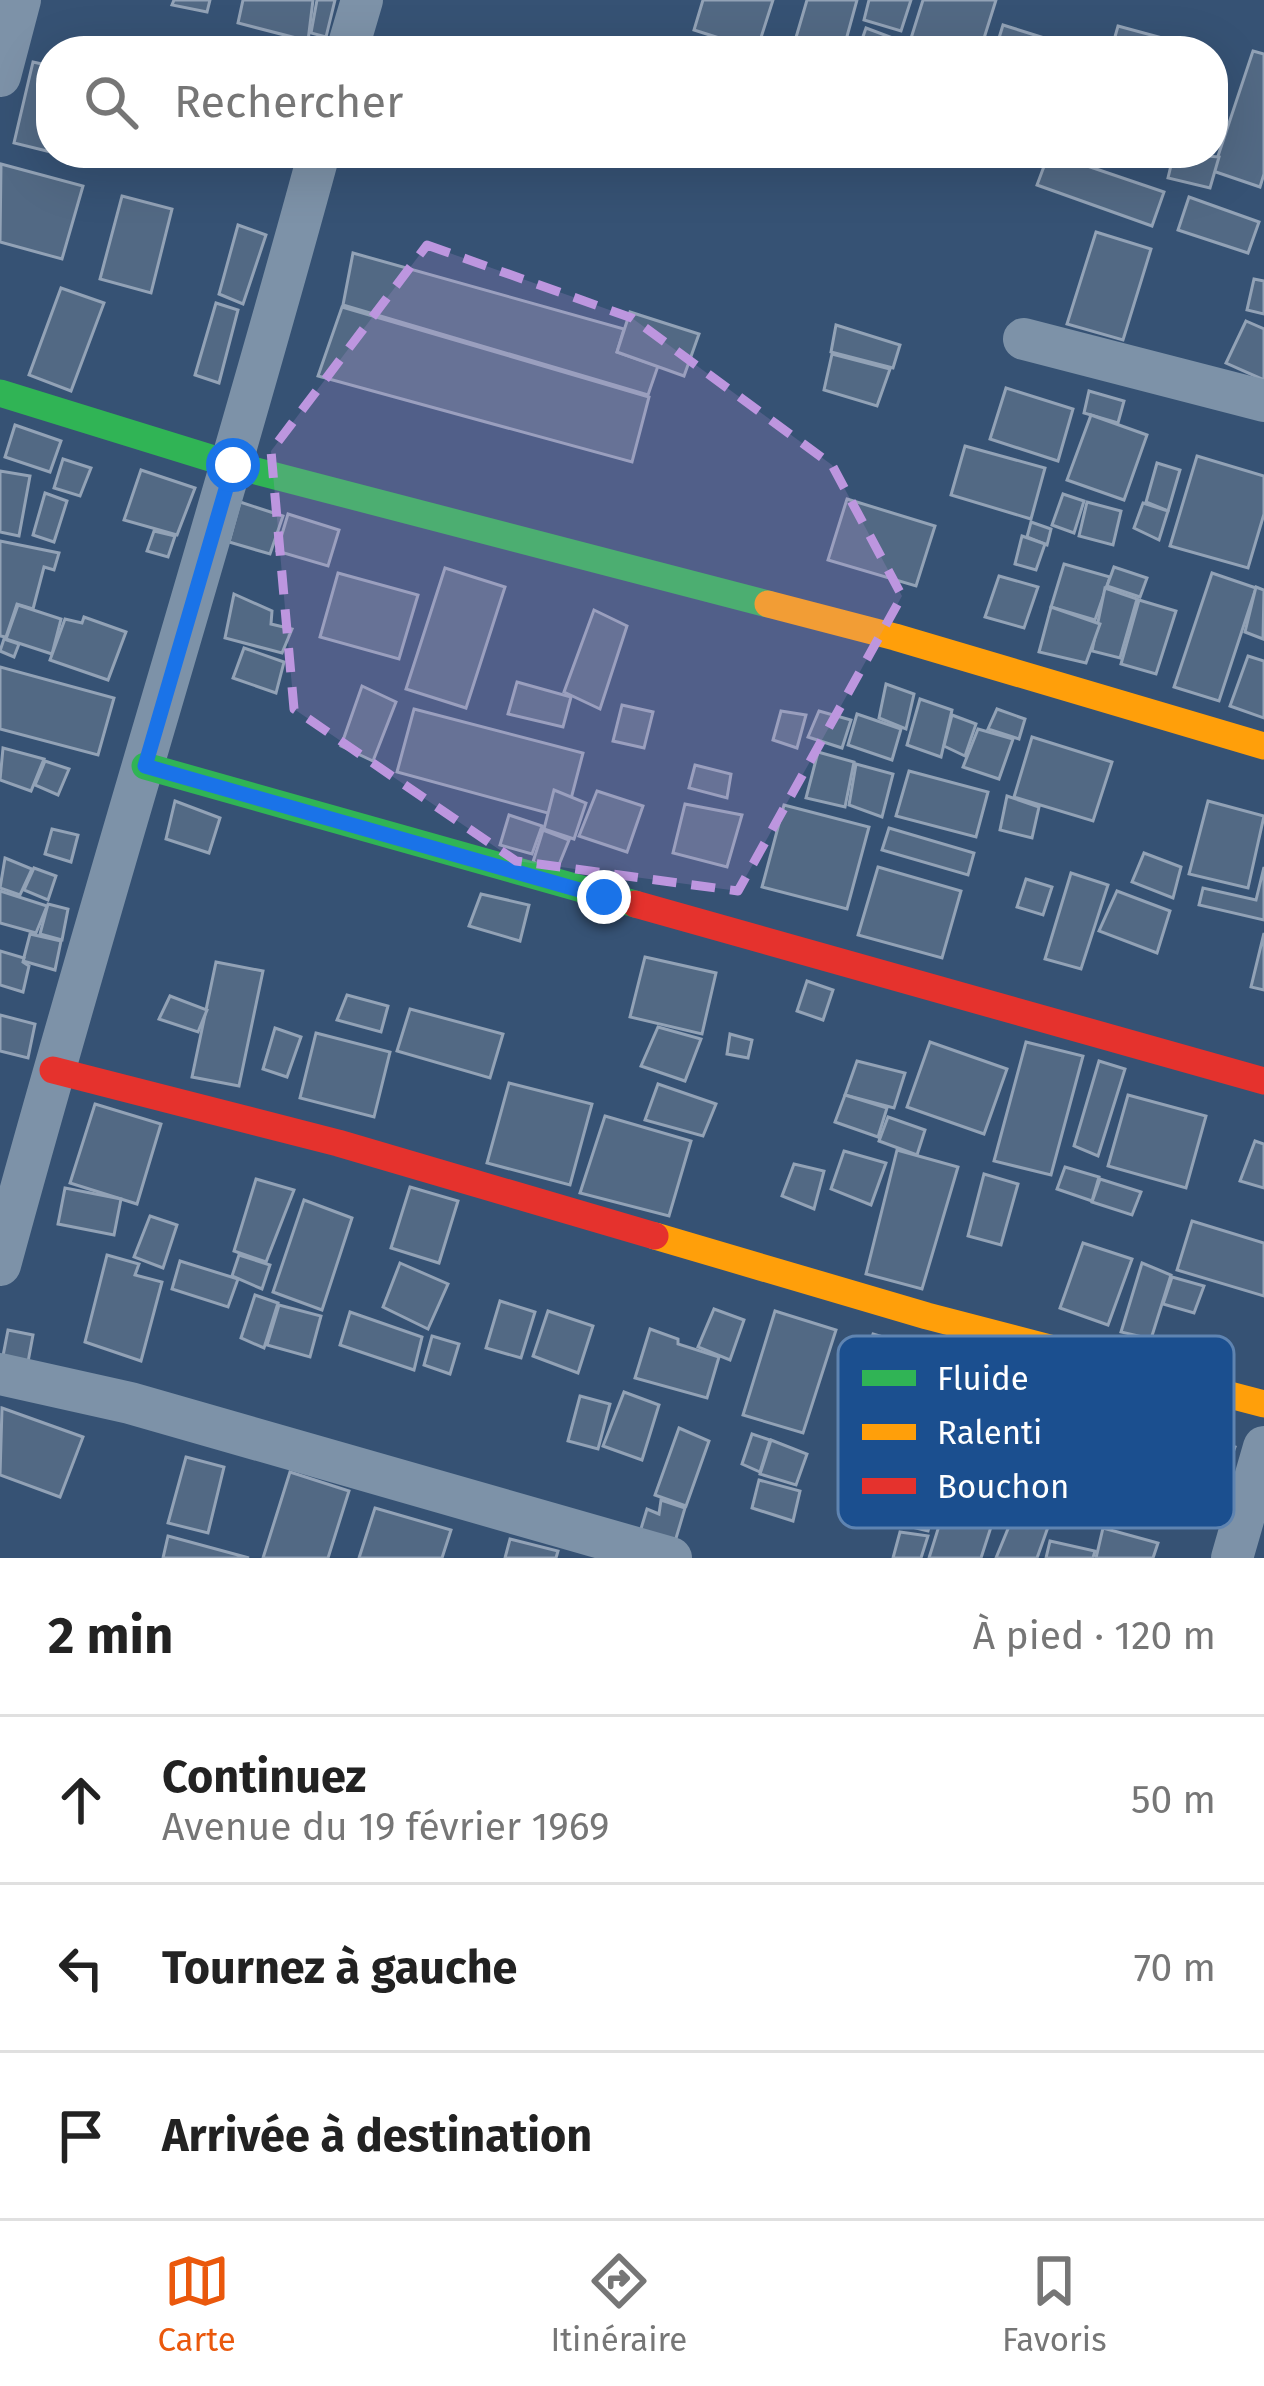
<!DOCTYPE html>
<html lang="fr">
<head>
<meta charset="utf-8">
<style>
  body { margin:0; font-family:"Fira Sans",sans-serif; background:#f2f2f2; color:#222 }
  .stop { position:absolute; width:36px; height:36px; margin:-27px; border:9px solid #1a73e8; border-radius:50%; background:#fff }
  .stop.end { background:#1a73e8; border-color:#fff; box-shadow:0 3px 12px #0008 }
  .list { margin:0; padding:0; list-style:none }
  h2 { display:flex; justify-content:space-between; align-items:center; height:156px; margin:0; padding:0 48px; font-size:51px }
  h2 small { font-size:39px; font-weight:400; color:#767676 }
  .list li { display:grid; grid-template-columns:78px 1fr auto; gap:36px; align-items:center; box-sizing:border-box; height:168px; padding:0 48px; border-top:3px solid #e0e0e0 }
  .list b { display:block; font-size:45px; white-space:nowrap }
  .list p { margin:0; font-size:39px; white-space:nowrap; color:#767676 }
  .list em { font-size:39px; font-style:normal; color:#767676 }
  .icon { flex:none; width:66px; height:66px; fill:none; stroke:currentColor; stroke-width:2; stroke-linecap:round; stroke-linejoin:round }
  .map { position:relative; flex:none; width:1264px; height:1558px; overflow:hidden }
  .search { position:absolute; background:#fff; box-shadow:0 12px 48px #0002; left:36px; right:36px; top:36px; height:132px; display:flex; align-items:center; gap:30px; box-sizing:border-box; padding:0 42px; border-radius:48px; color:#767676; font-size:45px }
  .sheet { height:660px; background:#fff }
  nav { display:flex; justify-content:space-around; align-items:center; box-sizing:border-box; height:168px; border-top:3px solid #e0e0e0; background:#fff; font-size:33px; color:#767676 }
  nav a { display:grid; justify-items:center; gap:6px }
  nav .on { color:#ea580c }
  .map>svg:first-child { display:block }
  .building { fill:#526984; stroke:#92a2b6; stroke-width:3 }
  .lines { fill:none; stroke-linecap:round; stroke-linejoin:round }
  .street { stroke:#7d92a8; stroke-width:42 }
  .fast { stroke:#30b455; stroke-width:27 }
  .slow { stroke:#ff9f0a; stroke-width:27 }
  .jam { stroke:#e5322d; stroke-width:27 }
  .route { stroke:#1a73e8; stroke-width:15 }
  .marked { fill:#bd96df; fill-opacity:0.2; stroke:#bd96df; stroke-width:9; stroke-dasharray:24 15; stroke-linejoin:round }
  .key { fill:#1b4f8f; stroke:#5f84b1; stroke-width:3 }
  .key-label { font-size:33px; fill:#fff }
</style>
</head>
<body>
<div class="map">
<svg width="1264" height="1558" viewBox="0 0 1264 1558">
  <rect width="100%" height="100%" fill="#365274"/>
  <!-- building -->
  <g class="building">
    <path d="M 174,0 L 210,0 L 207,12 L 172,5 Z"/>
    <path d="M 243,0 L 313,0 L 308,41 L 238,23 Z"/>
    <path d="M 317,0 L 335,0 L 326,37 L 311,33 Z"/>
    <path d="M 703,0 L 773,0 L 757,50 L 694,30 Z"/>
    <path d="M 807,0 L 857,0 L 843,51 L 792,51 Z"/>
    <path d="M 869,0 L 911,0 L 901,31 L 864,20 Z"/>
    <path d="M 923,0 L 996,0 L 980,51 L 907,51 Z"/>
    <path d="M 1003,25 L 1083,50 L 1083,51 L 995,51 Z"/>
    <path d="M 1118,26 L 1181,43 L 1179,51 L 1111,51 Z"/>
    <path d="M 866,28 L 901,41 L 897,51 L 858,51 Z"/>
    <path d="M 1253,51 L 1264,54 L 1264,174 L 1260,187 L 1213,171 Z"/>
    <path d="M 33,62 L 51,66 L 51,152 L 14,143 Z"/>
    <path d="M 1049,153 L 1164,192 L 1152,226 L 1037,185 Z"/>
    <path d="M 1174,153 L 1219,157 L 1210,188 L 1168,178 Z"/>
    <path d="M 1,164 L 83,186 L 62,259 L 0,242 Z"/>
    <path d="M 122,196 L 172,209 L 151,293 L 100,279 Z"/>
    <path d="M 1189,197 L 1259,222 L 1248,253 L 1178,230 Z"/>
    <path d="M 238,225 L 266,235 L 243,304 L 219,294 Z"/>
    <path d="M 1096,232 L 1151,249 L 1123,340 L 1067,324 Z"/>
    <path d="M 353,253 L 624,329 L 617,352 L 658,366 L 648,395 L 343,305 Z"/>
    <path d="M 1254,279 L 1264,281 L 1264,314 L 1247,310 Z"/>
    <path d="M 61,288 L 104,303 L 71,391 L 29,375 Z"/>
    <path d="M 216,303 L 238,310 L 219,383 L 195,375 Z"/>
    <path d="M 342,307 L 649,397 L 632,462 L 318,376 Z"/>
    <path d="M 630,312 L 699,334 L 684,376 L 617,352 Z"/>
    <path d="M 1246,321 L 1264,329 L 1264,380 L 1226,363 Z"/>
    <path d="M 836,325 L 900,345 L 893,368 L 831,352 Z"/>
    <path d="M 832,354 L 890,369 L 877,406 L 824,390 Z"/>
    <path d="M 1006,388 L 1073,409 L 1058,461 L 990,439 Z"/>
    <path d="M 1089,391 L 1124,401 L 1118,423 L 1084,413 Z"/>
    <path d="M 1091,415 L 1147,435 L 1124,500 L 1067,480 Z"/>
    <path d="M 15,425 L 61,441 L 50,472 L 5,457 Z"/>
    <path d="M 965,446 L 1045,468 L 1031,519 L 951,495 Z"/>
    <path d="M 1197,456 L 1264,476 L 1264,514 L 1248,568 L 1170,546 Z"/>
    <path d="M 63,459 L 91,468 L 80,496 L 54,488 Z"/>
    <path d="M 1157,463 L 1180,470 L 1168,511 L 1146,502 Z"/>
    <path d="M 141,470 L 195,488 L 177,535 L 124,520 Z"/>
    <path d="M 0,471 L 30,476 L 19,536 L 0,532 Z"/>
    <path d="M 45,493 L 67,501 L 54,542 L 33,535 Z"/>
    <path d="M 1063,494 L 1084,501 L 1074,533 L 1052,525 Z"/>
    <path d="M 847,499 L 935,526 L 916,586 L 828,560 Z"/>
    <path d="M 240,502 L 283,516 L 270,554 L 229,542 Z"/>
    <path d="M 1087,502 L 1121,511 L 1113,545 L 1079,536 Z"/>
    <path d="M 1143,503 L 1168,511 L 1159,540 L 1134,528 Z"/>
    <path d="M 288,514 L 339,530 L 328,566 L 277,551 Z"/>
    <path d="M 1031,522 L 1051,529 L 1047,545 L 1027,537 Z"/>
    <path d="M 154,531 L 175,536 L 168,557 L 147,551 Z"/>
    <path d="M 1022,536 L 1045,544 L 1036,570 L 1015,564 Z"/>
    <path d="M 0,541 L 59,553 L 54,570 L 44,567 L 33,609 L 17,604 L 6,637 L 0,636 Z"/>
    <path d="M 1064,564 L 1110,577 L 1095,620 L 1051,607 Z"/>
    <path d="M 1114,567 L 1147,578 L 1140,597 L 1107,586 Z"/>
    <path d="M 445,568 L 505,587 L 466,708 L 406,689 Z"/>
    <path d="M 338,573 L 418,595 L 399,659 L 320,637 Z"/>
    <path d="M 1212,573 L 1256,588 L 1219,701 L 1174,687 Z"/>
    <path d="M 999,576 L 1038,587 L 1024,628 L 985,617 Z"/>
    <path d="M 1256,587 L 1264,590 L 1263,639 L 1245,632 Z"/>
    <path d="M 1105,588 L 1137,599 L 1120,658 L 1092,651 Z"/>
    <path d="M 234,594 L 272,611 L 271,624 L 292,629 L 282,653 L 225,638 Z"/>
    <path d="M 1139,600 L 1176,611 L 1156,674 L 1121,664 Z"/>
    <path d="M 18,605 L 61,619 L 52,654 L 6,639 Z"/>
    <path d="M 1051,607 L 1100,624 L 1086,663 L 1039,652 Z"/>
    <path d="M 594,610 L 627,626 L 600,709 L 564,692 Z"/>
    <path d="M 84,617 L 126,632 L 108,680 L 50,660 L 65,619 L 82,623 Z"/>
    <path d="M 4,639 L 19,644 L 14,657 L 0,651 Z"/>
    <path d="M 244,648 L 284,662 L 276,693 L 233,678 Z"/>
    <path d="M 1248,656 L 1264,661 L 1264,718 L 1230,706 Z"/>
    <path d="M 0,667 L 114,698 L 98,755 L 0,729 Z"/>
    <path d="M 517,682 L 571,697 L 563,727 L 508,714 Z"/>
    <path d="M 886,684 L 914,694 L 906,729 L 879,718 Z"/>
    <path d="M 362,686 L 396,702 L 373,761 L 341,746 Z"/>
    <path d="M 920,699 L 952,710 L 941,757 L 907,745 Z"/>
    <path d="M 622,705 L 653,712 L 644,748 L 613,741 Z"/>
    <path d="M 414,709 L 583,753 L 566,818 L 397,772 Z"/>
    <path d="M 997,709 L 1025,719 L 1019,739 L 988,729 Z"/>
    <path d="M 781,711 L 806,715 L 797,748 L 773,740 Z"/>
    <path d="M 819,711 L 851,720 L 842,748 L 808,737 Z"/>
    <path d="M 857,714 L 901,729 L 892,760 L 848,745 Z"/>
    <path d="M 952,715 L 976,724 L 965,756 L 944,746 Z"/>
    <path d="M 978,729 L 1013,739 L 999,779 L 963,767 Z"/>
    <path d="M 1032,737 L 1112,762 L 1093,821 L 1014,797 Z"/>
    <path d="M 3,748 L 44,759 L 31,791 L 0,780 Z"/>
    <path d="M 818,752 L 854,762 L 845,807 L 806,798 Z"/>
    <path d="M 45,761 L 69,769 L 58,795 L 35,785 Z"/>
    <path d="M 856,764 L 893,774 L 882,817 L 849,805 Z"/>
    <path d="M 695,765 L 731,774 L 727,798 L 689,788 Z"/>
    <path d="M 909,771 L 988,792 L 976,837 L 896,816 Z"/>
    <path d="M 554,790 L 586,803 L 574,839 L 544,829 Z"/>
    <path d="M 597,791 L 643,806 L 627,852 L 579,836 Z"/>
    <path d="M 1007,796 L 1039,807 L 1032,838 L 1000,830 Z"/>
    <path d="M 175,801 L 220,818 L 209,853 L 166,839 Z"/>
    <path d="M 1208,801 L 1264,816 L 1248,888 L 1189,874 Z"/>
    <path d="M 685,804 L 742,815 L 727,867 L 673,853 Z"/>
    <path d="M 784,805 L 869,827 L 847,909 L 762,887 Z"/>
    <path d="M 509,815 L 542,826 L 532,854 L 500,845 Z"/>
    <path d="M 889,828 L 974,853 L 968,875 L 882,850 Z"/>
    <path d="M 52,829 L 78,835 L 71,862 L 45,854 Z"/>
    <path d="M 543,830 L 569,840 L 556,872 L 533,862 Z"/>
    <path d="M 1144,853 L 1181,867 L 1173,898 L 1132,882 Z"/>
    <path d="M 5,858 L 32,869 L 20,895 L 0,888 Z"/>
    <path d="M 878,867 L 961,891 L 942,958 L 858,935 Z"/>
    <path d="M 1264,867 L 1264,920 L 1199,905 L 1203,888 L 1256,900 Z"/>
    <path d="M 34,868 L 56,876 L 48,900 L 24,890 Z"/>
    <path d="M 1071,873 L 1108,885 L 1081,969 L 1045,959 Z"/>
    <path d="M 1026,879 L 1052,887 L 1043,915 L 1017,907 Z"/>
    <path d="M 0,891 L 47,906 L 36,933 L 0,923 Z"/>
    <path d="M 1117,891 L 1170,911 L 1157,953 L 1099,931 Z"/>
    <path d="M 481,894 L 529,905 L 520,941 L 469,926 Z"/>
    <path d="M 48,904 L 68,909 L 62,940 L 40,934 Z"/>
    <path d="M 1264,933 L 1264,990 L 1251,987 Z"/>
    <path d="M 30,934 L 61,941 L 55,970 L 23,961 Z"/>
    <path d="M 0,951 L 24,958 L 23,962 L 29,966 L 23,992 L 0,985 Z"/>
    <path d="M 645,957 L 716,973 L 702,1034 L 630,1017 Z"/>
    <path d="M 216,962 L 263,971 L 239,1086 L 192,1077 Z"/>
    <path d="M 807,981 L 833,990 L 823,1020 L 797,1011 Z"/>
    <path d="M 347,995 L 388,1006 L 381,1032 L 337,1020 Z"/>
    <path d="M 170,996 L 207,1010 L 198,1032 L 159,1019 Z"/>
    <path d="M 410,1009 L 503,1034 L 490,1078 L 397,1051 Z"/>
    <path d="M 0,1015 L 35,1024 L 28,1058 L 0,1051 Z"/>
    <path d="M 658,1027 L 701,1039 L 685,1081 L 641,1066 Z"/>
    <path d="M 275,1028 L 301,1037 L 287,1077 L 263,1069 Z"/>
    <path d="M 316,1033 L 390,1052 L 374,1117 L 300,1098 Z"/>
    <path d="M 730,1034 L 752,1040 L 748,1058 L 727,1054 Z"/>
    <path d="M 930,1042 L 1007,1069 L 984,1134 L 907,1107 Z"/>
    <path d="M 1026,1042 L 1083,1056 L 1051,1175 L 994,1161 Z"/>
    <path d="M 857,1061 L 905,1073 L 894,1108 L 845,1095 Z"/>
    <path d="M 1099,1061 L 1125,1069 L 1098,1156 L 1074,1146 Z"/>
    <path d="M 509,1083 L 592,1104 L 570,1185 L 487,1163 Z"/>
    <path d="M 658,1084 L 716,1104 L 703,1136 L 645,1120 Z"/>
    <path d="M 845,1095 L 887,1108 L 878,1137 L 835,1122 Z"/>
    <path d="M 1128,1095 L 1206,1116 L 1186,1188 L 1108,1166 Z"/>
    <path d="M 95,1104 L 161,1124 L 137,1204 L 70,1183 Z"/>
    <path d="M 605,1116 L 691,1141 L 669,1216 L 580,1193 Z"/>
    <path d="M 888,1117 L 925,1130 L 917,1155 L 879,1141 Z"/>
    <path d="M 1255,1141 L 1264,1144 L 1264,1188 L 1240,1181 Z"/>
    <path d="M 897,1150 L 958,1167 L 922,1289 L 866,1274 Z"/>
    <path d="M 844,1151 L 886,1163 L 871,1205 L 831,1189 Z"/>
    <path d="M 794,1164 L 824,1171 L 814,1209 L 782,1196 Z"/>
    <path d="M 1065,1167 L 1099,1177 L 1092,1201 L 1057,1189 Z"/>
    <path d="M 984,1174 L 1018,1184 L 1001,1245 L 968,1236 Z"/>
    <path d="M 256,1179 L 294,1190 L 266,1262 L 234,1251 Z"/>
    <path d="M 1100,1179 L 1141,1192 L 1132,1215 L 1092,1202 Z"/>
    <path d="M 410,1187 L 458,1201 L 439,1263 L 391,1248 Z"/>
    <path d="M 65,1188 L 121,1199 L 114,1235 L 58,1224 Z"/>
    <path d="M 304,1200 L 352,1218 L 322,1310 L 273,1292 Z"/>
    <path d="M 150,1216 L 177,1225 L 163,1268 L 134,1257 Z"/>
    <path d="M 1192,1221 L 1264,1243 L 1264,1296 L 1177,1270 Z"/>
    <path d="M 1083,1243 L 1132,1259 L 1108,1325 L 1060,1308 Z"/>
    <path d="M 107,1255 L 139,1264 L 135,1275 L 162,1282 L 141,1361 L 85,1342 Z"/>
    <path d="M 239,1255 L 270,1265 L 262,1289 L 232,1276 Z"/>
    <path d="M 180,1261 L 238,1279 L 228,1307 L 172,1289 Z"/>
    <path d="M 400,1263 L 448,1284 L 428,1329 L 383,1307 Z"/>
    <path d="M 1142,1263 L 1171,1275 L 1151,1339 L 1121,1332 Z"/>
    <path d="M 1172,1277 L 1204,1286 L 1194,1313 L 1163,1304 Z"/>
    <path d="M 255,1295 L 278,1303 L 264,1348 L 241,1338 Z"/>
    <path d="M 500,1301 L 535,1312 L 521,1358 L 486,1348 Z"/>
    <path d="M 279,1305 L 321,1316 L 310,1357 L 267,1345 Z"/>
    <path d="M 714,1309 L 744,1320 L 730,1360 L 698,1347 Z"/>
    <path d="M 548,1311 L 593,1326 L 578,1373 L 533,1356 Z"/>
    <path d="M 775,1311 L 836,1330 L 803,1433 L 743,1415 Z"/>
    <path d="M 350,1312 L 422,1337 L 414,1370 L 340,1345 Z"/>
    <path d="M 650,1329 L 678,1339 L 678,1344 L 719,1357 L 707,1398 L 635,1378 Z"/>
    <path d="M 8,1330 L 33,1335 L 28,1362 L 3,1356 Z"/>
    <path d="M 873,1334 L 936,1353 L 911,1434 L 848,1415 Z"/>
    <path d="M 432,1336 L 459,1344 L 450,1374 L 424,1365 Z"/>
    <path d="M 624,1392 L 659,1405 L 642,1460 L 603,1446 Z"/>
    <path d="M 580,1396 L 610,1404 L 598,1449 L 568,1441 Z"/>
    <path d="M 2,1408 L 83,1437 L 60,1497 L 0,1475 Z"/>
    <path d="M 679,1428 L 709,1441 L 686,1506 L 655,1495 Z"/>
    <path d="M 752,1434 L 770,1440 L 760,1472 L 742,1464 Z"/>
    <path d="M 1201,1435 L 1235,1447 L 1216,1500 L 1181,1487 Z"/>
    <path d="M 771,1440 L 807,1454 L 796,1485 L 760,1474 Z"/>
    <path d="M 186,1457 L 224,1467 L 208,1533 L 168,1523 Z"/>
    <path d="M 290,1472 L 349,1491 L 328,1558 L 263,1558 Z"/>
    <path d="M 912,1475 L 942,1480 L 928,1531 L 899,1524 Z"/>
    <path d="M 759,1480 L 800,1491 L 793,1521 L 752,1508 Z"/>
    <path d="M 953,1481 L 1001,1496 L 981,1558 L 929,1558 Z"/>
    <path d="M 661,1500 L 685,1508 L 674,1545 L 640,1532 L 647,1509 L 659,1514 Z"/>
    <path d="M 1019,1502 L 1053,1513 L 1037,1558 L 996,1558 Z"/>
    <path d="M 375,1508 L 451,1530 L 442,1558 L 359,1558 Z"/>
    <path d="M 1103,1528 L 1158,1543 L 1153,1558 L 1096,1558 Z"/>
    <path d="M 900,1532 L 928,1536 L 921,1558 L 893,1558 Z"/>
    <path d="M 168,1536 L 249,1558 L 163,1558 Z"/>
    <path d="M 510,1539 L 558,1551 L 556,1558 L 505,1558 Z"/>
    <path d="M 1050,1541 L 1095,1551 L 1093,1558 L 1046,1558 Z"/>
  </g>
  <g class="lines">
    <!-- street -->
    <g class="street">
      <path d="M 347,51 L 362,0"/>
      <path d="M 0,76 L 20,0"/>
      <path d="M 1024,339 L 1264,401"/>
      <path d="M 0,1265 C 101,893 218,525 319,153"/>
      <path d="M 0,1374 L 130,1403 L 671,1558"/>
      <path d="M 1232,1558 L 1264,1447"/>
    </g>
    <!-- fast -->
    <g class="fast">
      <path d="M 0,393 L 233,465 L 768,604"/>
      <path d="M 145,766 L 635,904"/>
    </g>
    <!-- slow -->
    <g class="slow">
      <path d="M 768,604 L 895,637 L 1264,746"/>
      <path d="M 655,1236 L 927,1316 L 1264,1404"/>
    </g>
    <!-- jam -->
    <g class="jam">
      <path d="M 635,904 L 1264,1081"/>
      <path d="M 53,1070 L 338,1143 L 655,1236"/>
    </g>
  </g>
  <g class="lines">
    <!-- route -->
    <path class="route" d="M 233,465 L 145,766 L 604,897"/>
  </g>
  <!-- marked area -->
  <path class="marked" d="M 427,245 L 632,318 L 832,465 L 902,596 L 738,891 L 516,861 L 294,709 L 271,451 Z"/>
  <!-- legend -->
  <rect x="838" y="1336" width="396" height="192" rx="18" class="key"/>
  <rect x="862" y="1370" width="54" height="16" fill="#30b455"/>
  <rect x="862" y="1424" width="54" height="16" fill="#ff9f0a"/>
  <rect x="862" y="1478" width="54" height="16" fill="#e5322d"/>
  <g class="key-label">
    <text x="937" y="1390">Fluide</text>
    <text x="937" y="1444">Ralenti</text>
    <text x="937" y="1498">Bouchon</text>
  </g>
</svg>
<div class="stop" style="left:233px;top:465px"></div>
<div class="stop end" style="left:604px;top:897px"></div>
<div class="search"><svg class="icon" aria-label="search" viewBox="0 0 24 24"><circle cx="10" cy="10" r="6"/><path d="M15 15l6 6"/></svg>Rechercher</div>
</div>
<section class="sheet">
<h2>2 min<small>À pied · 120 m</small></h2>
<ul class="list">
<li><svg class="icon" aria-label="ahead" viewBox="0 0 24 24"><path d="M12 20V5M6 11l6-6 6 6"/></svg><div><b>Continuez</b><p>Avenue du 19 février 1969</p></div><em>50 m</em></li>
<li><svg class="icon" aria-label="left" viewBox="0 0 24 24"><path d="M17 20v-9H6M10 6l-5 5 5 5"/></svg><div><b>Tournez à gauche</b></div><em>70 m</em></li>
<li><svg class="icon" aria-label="arrive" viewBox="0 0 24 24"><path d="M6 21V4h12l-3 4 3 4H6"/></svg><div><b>Arrivée à destination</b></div></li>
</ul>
</section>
<nav>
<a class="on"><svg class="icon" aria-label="map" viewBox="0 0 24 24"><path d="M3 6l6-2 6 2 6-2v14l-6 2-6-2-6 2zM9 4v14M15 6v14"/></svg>Carte</a>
<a><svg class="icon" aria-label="directions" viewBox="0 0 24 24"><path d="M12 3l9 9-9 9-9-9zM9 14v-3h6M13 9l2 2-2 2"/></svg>Itinéraire</a>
<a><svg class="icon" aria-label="saved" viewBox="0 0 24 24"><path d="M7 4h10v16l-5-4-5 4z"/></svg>Favoris</a>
</nav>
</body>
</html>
